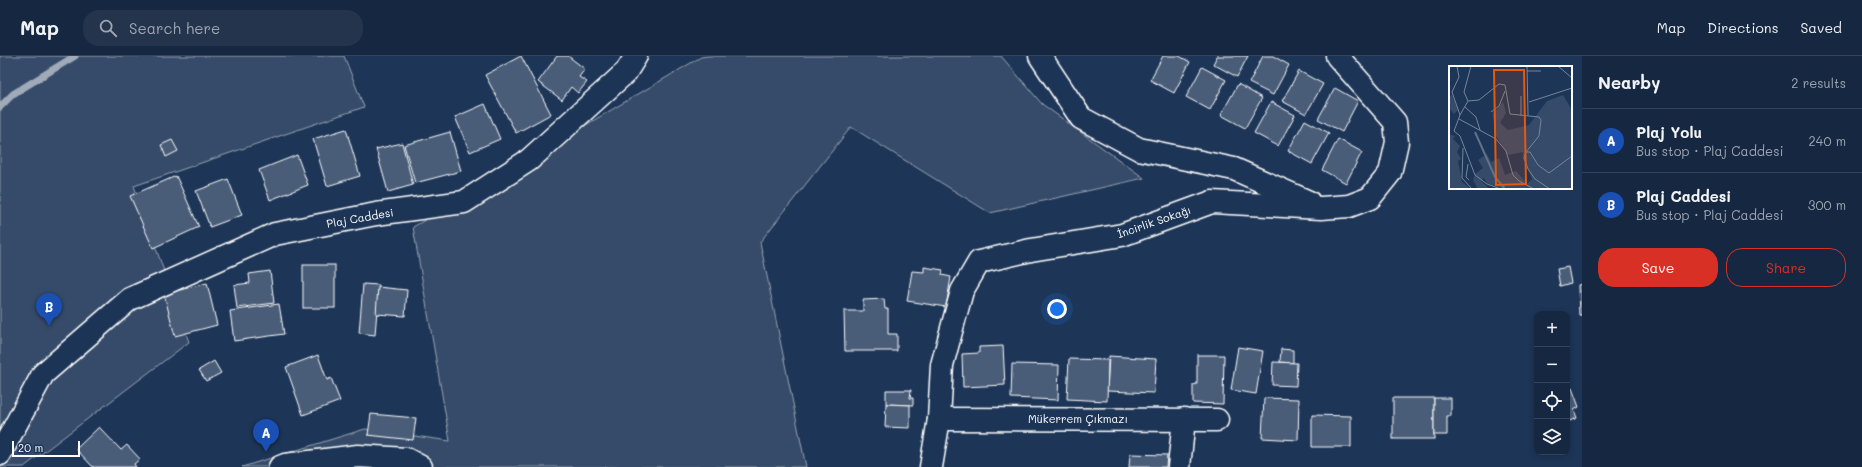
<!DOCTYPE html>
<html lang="en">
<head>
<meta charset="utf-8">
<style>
  body { margin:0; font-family:Mali,sans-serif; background:#23344c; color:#f1f3f6 }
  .controls { position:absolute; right:12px; bottom:12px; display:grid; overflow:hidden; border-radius:8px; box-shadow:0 2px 6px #0003 }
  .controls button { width:36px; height:36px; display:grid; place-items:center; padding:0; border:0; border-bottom:1px solid #35445a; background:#162841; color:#f1f3f6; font:20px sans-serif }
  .scale { position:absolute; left:12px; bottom:10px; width:68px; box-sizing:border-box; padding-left:4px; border:2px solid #fff; border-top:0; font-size:11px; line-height:14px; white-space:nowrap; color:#fff; -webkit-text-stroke:3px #1d3557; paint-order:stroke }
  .you { position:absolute; left:1057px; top:253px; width:14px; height:14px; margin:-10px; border:3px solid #fff; border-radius:50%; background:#1a73e8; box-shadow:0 0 0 6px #1a73e833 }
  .badge { display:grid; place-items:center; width:26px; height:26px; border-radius:50%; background:#d93025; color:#fff; font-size:13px; font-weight:700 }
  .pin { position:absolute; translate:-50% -33px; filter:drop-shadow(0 1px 2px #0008) }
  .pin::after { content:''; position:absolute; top:21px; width:14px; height:12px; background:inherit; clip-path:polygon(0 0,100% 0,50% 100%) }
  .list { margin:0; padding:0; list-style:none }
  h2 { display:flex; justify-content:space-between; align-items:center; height:52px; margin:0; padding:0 16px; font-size:17px }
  h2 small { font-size:13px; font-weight:400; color:#9ea6b1 }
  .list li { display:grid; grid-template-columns:26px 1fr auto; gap:12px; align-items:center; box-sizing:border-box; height:64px; padding:0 16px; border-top:1px solid #35445a }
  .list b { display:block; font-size:15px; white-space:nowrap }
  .list p { margin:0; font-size:13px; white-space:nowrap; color:#9ea6b1 }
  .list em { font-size:13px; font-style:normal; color:#9ea6b1 }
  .actions { display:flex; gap:8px; padding:12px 16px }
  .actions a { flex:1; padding:9px 0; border:1px solid #d93025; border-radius:16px; text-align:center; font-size:14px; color:#d93025 }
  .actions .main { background:#d93025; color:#fff }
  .icon { flex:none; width:22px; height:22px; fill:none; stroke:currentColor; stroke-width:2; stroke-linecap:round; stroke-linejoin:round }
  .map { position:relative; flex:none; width:1582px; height:411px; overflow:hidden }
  header { display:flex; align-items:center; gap:24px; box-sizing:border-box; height:56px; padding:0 20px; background:#162841; border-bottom:1px solid #35445a }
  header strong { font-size:19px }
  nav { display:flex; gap:22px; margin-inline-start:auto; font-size:14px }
  .search { width:280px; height:36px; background:#23344c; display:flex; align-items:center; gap:10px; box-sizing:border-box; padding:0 14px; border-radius:16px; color:#9ea6b1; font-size:15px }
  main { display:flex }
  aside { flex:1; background:#162841 }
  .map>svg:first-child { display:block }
  .green { fill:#364b69; stroke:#9aa5b4 }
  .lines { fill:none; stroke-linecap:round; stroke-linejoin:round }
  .stream { stroke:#a0aab8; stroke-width:7 }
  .building { fill:#4a5d79; stroke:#fff }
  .minor-casing { stroke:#fff; stroke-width:25 }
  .tertiary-casing { stroke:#fff; stroke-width:25 }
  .minor { stroke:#1d3557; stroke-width:22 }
  .tertiary { stroke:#1d3557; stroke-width:22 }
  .labels { text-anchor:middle; stroke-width:3; stroke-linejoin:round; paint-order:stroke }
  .street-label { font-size:11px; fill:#fff; stroke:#1d3557 }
  .inset-river { fill:none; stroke:#617289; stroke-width:2 }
  .inset-road { fill:none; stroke:#77869a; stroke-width:1 }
  .view { fill:#e8590c; fill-opacity:0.15; stroke:#e8590c; stroke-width:2 }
  .inset-edge { fill:none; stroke:#fff; stroke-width:2 }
</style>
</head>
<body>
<header>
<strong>Map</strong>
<div class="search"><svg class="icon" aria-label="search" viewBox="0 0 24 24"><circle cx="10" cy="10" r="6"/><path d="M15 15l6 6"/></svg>Search here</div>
<nav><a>Map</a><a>Directions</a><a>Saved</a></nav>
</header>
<main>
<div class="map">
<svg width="1582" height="411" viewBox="0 0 1582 411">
  <rect width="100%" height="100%" fill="#1d3557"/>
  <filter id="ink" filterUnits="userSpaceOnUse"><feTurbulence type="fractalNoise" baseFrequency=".025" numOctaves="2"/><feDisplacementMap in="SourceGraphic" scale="8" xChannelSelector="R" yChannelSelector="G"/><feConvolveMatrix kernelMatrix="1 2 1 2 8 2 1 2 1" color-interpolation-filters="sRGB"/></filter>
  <g filter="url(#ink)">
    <!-- green -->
    <g class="green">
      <path d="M 0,0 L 344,0 L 364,51 L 134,130 L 189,286 L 24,411 L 0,411 Z"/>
      <path d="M 708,0 L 1001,0 L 1042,48 L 1144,122 L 990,157 L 851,71 L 760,186 L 806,411 L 242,411 L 365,373 L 450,385 L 413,171 L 701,1 Z"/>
    </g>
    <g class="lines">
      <!-- stream -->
      <path class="stream" d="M 0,51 L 13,38 L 75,0"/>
    </g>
    <!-- building -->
    <g class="building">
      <path d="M 521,0 L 551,58 L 516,77 L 485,19 Z"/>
      <path d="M 557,0 L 568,0 L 585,13 L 579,21 L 587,26 L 578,37 L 571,31 L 562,44 L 538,26 Z"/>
      <path d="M 1163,0 L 1179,0 L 1190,6 L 1174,37 L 1150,24 Z"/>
      <path d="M 1217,0 L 1248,0 L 1237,21 L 1213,8 Z"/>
      <path d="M 1263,0 L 1273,0 L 1289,9 L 1273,39 L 1249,27 Z"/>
      <path d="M 1202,11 L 1226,24 L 1210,54 L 1186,41 Z"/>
      <path d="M 1299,15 L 1323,28 L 1306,58 L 1282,45 Z"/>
      <path d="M 1238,28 L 1262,42 L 1245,72 L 1221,59 Z"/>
      <path d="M 1335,32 L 1358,45 L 1342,76 L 1318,63 Z"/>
      <path d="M 1271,46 L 1295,59 L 1278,90 L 1254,77 Z"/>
      <path d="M 485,48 L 500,83 L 470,96 L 455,61 Z"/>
      <path d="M 1305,64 L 1329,77 L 1312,108 L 1288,95 Z"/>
      <path d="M 346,73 L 360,120 L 327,130 L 313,83 Z"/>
      <path d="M 450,76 L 461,115 L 415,127 L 404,89 Z"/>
      <path d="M 1338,83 L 1362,96 L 1346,127 L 1322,114 Z"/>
      <path d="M 172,84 L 178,95 L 166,101 L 161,89 Z"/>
      <path d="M 402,87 L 413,129 L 388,136 L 376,93 Z"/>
      <path d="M 297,99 L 308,129 L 270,144 L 259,114 Z"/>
      <path d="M 176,120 L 199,171 L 153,192 L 130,140 Z"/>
      <path d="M 228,123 L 242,159 L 210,171 L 196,135 Z"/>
      <rect x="303" y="209" width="32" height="43"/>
      <path d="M 924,211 L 943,214 L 942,219 L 951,221 L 946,251 L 907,245 L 912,215 L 924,216 Z"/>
      <path d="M 1568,211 L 1571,227 L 1560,230 L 1557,213 Z"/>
      <path d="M 270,215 L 274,247 L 237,252 L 234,229 L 250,227 L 249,218 Z"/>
      <path d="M 207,227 L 217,269 L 175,280 L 164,238 Z"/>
      <path d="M 363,228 L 379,229 L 375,279 L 359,277 Z"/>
      <path d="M 1582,228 L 1582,259 L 1579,259 L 1578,229 Z"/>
      <path d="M 378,231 L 407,234 L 405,260 L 376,258 Z"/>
      <path d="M 884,243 L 885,253 L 888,253 L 888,278 L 897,278 L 897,295 L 845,295 L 844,255 L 863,255 L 863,244 Z"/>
      <path d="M 279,248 L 284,278 L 234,285 L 230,255 Z"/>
      <path d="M 1003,290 L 1005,329 L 963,331 L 962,298 L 979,297 L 979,291 Z"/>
      <path d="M 1238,291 L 1263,295 L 1256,338 L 1231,334 Z"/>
      <path d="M 1281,293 L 1293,294 L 1293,307 L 1280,306 Z"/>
      <path d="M 318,299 L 327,324 L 331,322 L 340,345 L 303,359 L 286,311 Z"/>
      <path d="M 1197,299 L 1224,299 L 1223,348 L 1193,347 L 1193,329 L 1197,328 Z"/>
      <path d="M 1109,300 L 1156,303 L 1154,337 L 1107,335 Z"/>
      <path d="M 1069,303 L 1108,304 L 1107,345 L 1067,343 Z"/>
      <path d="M 214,305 L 221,317 L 206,325 L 199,314 Z"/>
      <path d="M 1273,306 L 1297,307 L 1296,330 L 1272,329 Z"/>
      <path d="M 1012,308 L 1059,309 L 1058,344 L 1011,342 Z"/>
      <path d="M 1572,332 L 1579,351 L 1574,354 L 1577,362 L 1567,366 L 1567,334 Z"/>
      <path d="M 886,334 L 911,334 L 910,342 L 913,342 L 913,349 L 886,348 Z"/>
      <path d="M 1264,342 L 1299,343 L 1298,384 L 1262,382 Z"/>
      <rect x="1393" y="342" width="41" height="41"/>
      <path d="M 1434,342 L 1451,342 L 1451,360 L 1447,360 L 1447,379 L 1434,379 Z"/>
      <path d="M 886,348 L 910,349 L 910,372 L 885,371 Z"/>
      <path d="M 371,358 L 416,362 L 413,384 L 368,379 Z"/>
      <path d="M 1312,359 L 1351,360 L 1351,391 L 1312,391 Z"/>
      <path d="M 99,371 L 121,394 L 127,389 L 140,403 L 134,408 L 136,411 L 93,411 L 76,393 Z"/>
      <path d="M 1130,398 L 1167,399 L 1166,411 L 1129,411 Z"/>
    </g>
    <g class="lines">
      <!-- minor casing -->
      <g class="minor-casing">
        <g id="minor">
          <path d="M 1040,0 L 1081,62 L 1139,93 L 1234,113 L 1309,146"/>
          <path d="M 939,363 L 1217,364"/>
          <path d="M 931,411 L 939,363 L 942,309 L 962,235 L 979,206 L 1031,194 L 1122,179 L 1212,146 L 1321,152 L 1349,150 L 1370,142 L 1390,117 L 1397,86 L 1395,66 L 1337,0"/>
          <path d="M 1179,411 L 1184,363"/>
        </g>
      </g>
      <!-- tertiary casing -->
      <g class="tertiary-casing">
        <g id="tertiary">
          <path d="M 0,398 L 43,318 L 130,243 L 275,178 L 376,158 L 464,146 L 529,104 L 626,16 L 636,0"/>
          <path d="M 280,411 L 285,409 L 358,400 L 406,403 L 421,411"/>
        </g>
      </g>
      <!-- minor -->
      <use href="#minor" class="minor"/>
      <!-- tertiary -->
      <use href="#tertiary" class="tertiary"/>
    </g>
  </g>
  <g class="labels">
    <!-- street labels -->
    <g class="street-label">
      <text transform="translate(360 162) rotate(-10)" y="4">Plaj Caddesi</text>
      <text transform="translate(1154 166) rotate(-19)" y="4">İncirlik Sokağı</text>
      <text x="1078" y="367">Mükerrem Çıkmazı</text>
    </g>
  </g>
  <!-- overview -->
  <g transform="translate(1449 10)">
    <rect width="123" height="123" fill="#1d3557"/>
    <path d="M 3,29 L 9,44 L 5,48 L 0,42 L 0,31 ZM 114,29 L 123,44 L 123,123 L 54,123 L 38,117 L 35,112 L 32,115 L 41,123 L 29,123 L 24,114 L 26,108 L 34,102 L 29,94 L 38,88 L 42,96 L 50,92 L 56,109 L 67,105 L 78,118 L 83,113 L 74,92 L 74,86 L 59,89 L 46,68 L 44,48 L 54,36 L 57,47 L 51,57 L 59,64 L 80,59 L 98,35 ZM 0,68 L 6,70 L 4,73 L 11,80 L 8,86 L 12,93 L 9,95 L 13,116 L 22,123 L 0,123 Z" fill="#364b69"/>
    <path class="inset-river" d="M 26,66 L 46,111 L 56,123"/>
    <path class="inset-road" d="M 8,0 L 10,11 L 3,26 L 11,49 L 5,65 L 11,70 L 26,109 L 38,118 L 52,123M 78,0 L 79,49M 109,0 L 123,12M 78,5 L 92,5M 72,30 L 72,50M 19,35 L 30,34 L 50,18 L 56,19 L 61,48 L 90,51 L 92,54 L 90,70 L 77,86M 19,35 L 15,26 L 22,0M 80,36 L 123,22M 16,41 L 27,51 L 31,64M 42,46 L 50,40 L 56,25M 11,49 L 19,35M 10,53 L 47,73 L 57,85 L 64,109 L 70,115 L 85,123M 14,82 L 13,112 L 23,123M 19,98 L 17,111 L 20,114M 101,123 L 86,113 L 79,103 L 75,92 L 77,86 L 81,86 L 89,99 L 100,107 L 123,90"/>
    <path class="view" d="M 45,4 L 75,4 L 77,118 L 47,119 Z"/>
    <rect width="123" height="123" class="inset-edge"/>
  </g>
</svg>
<div class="controls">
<button>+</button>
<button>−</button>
<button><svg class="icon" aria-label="locate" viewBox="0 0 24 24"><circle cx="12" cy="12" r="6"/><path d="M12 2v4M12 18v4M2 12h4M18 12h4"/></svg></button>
<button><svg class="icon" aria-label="layers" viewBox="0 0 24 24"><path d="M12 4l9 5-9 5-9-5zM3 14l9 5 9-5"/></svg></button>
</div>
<div class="scale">20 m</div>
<div class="you"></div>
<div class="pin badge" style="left:266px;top:396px;background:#1a4fb4">A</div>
<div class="pin badge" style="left:49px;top:270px;background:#1a4fb4">B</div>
</div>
<aside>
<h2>Nearby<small>2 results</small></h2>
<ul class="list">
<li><span class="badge" style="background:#1a4fb4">A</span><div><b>Plaj Yolu</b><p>Bus stop · Plaj Caddesi</p></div><em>240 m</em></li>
<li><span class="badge" style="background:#1a4fb4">B</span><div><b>Plaj Caddesi</b><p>Bus stop · Plaj Caddesi</p></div><em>300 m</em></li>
</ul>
<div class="actions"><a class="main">Save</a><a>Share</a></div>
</aside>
</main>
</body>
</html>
